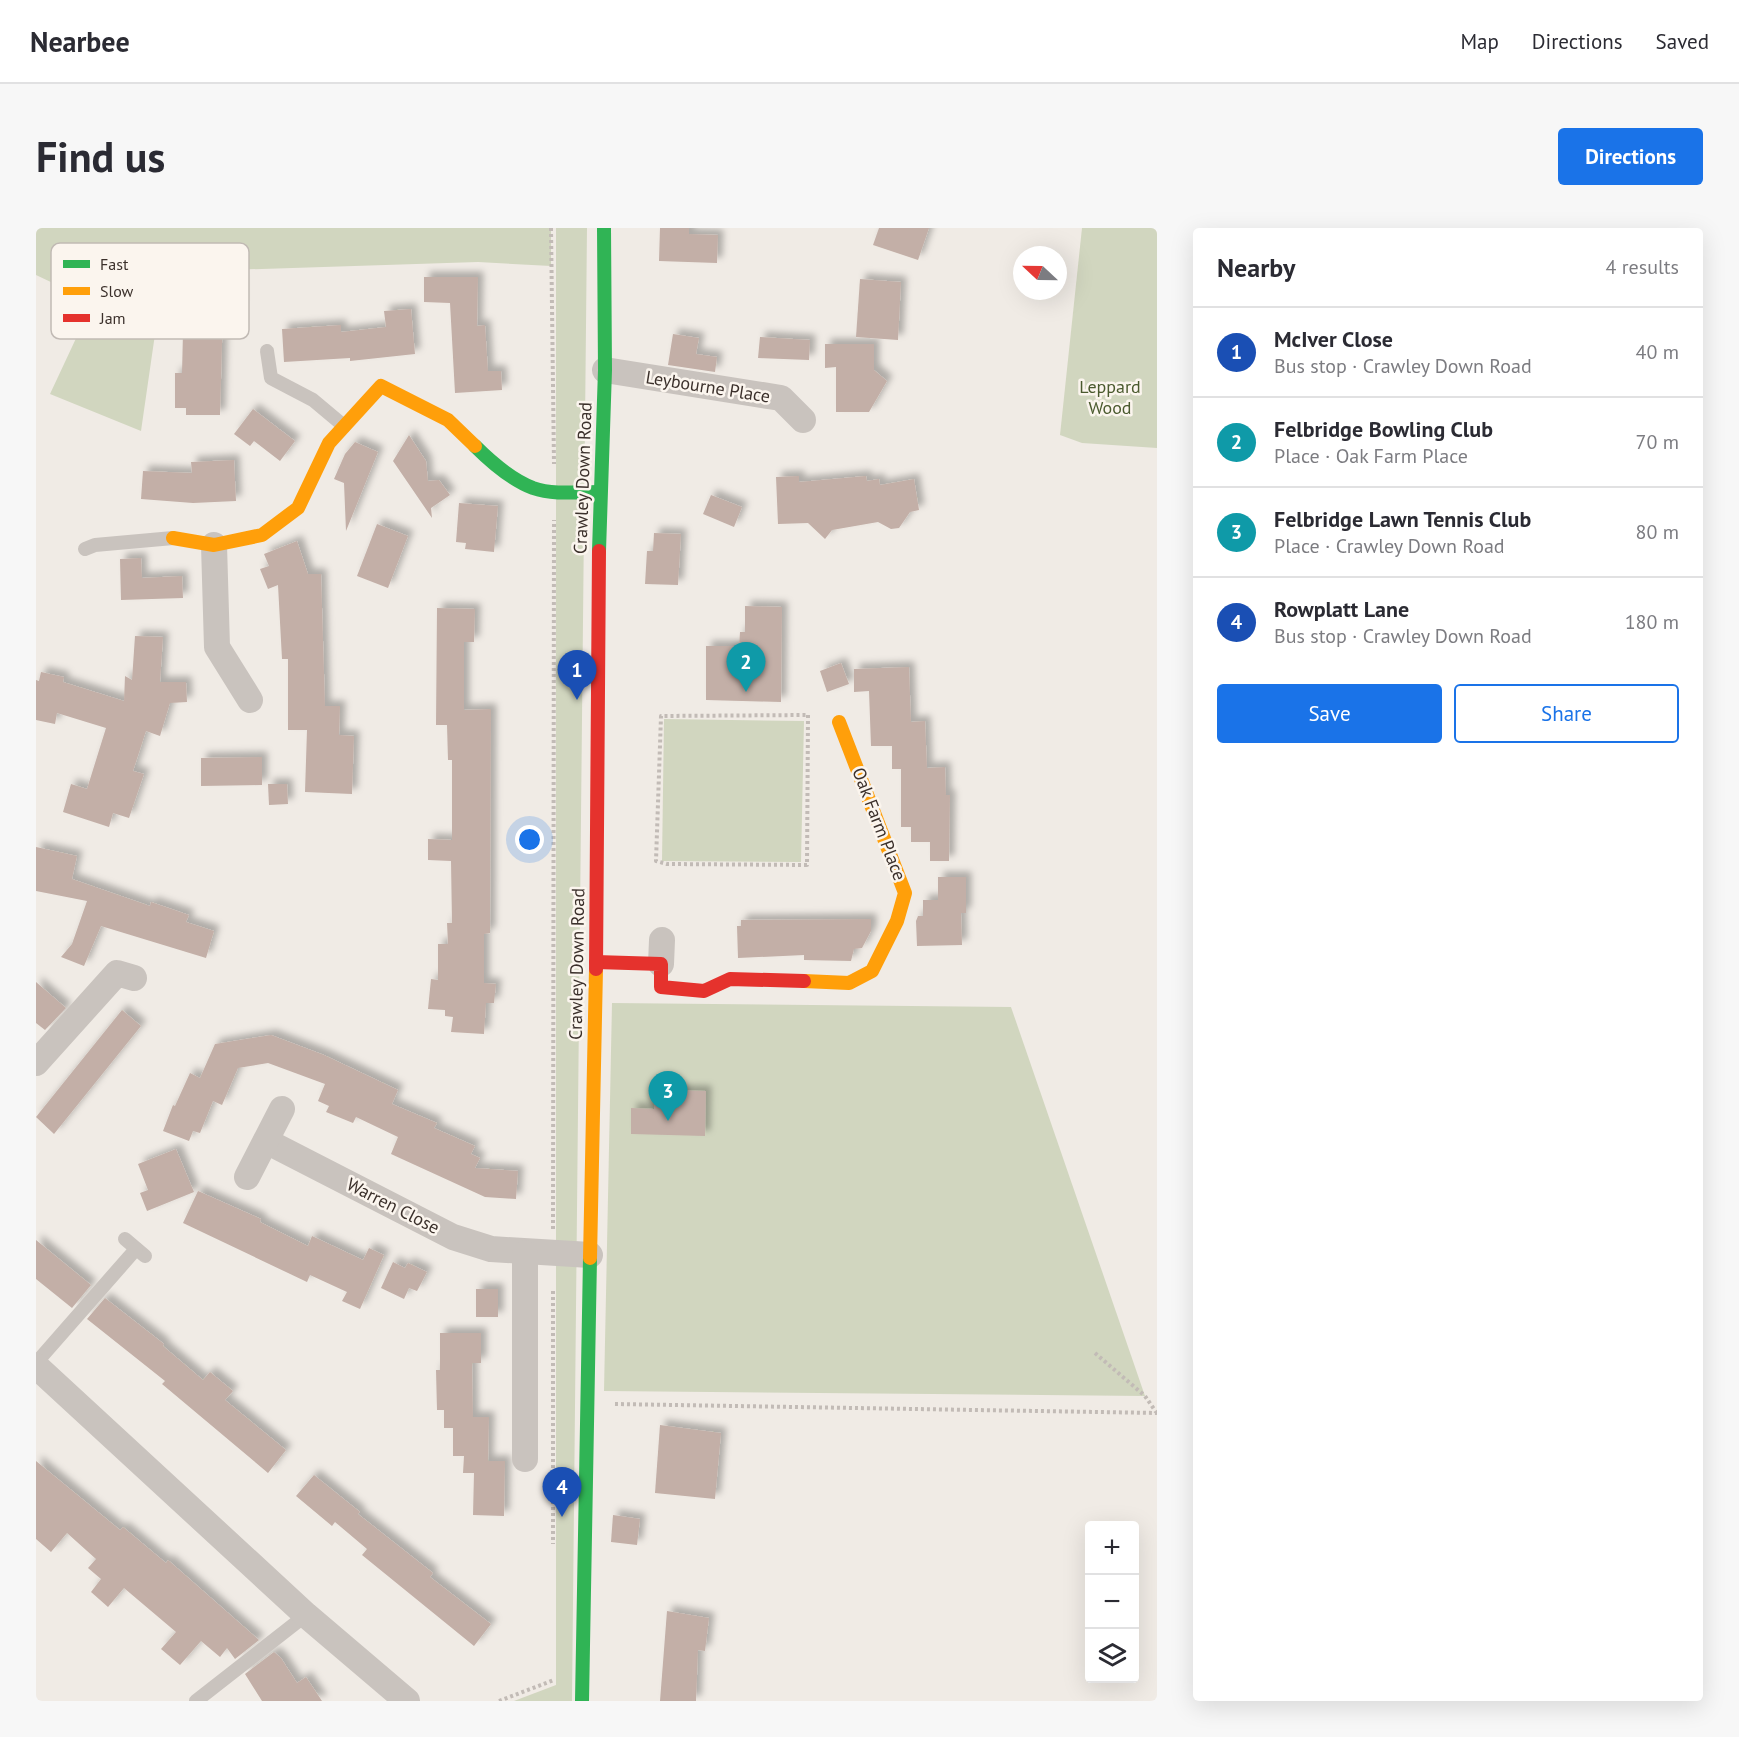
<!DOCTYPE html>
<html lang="en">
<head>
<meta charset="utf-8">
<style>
  body { margin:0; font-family:"PT Sans",sans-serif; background:#f7f7f7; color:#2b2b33 }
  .controls { position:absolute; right:18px; bottom:18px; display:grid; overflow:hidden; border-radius:6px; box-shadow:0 6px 24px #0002 }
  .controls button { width:54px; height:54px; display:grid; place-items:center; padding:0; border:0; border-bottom:2px solid #e1e1e2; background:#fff; color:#2b2b33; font:30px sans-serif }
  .compass { position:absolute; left:977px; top:18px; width:54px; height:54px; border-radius:50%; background:#fff; box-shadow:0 6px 24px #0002; rotate:292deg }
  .you { position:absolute; left:494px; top:612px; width:21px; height:21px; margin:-15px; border:4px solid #fff; border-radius:50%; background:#1a73e8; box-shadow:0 0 0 9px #1a73e833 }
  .badge { display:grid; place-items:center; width:39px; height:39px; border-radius:50%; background:#1a73e8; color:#fff; font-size:20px; font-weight:700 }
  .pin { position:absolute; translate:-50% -50px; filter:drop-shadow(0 2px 3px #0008) }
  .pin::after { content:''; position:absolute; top:32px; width:21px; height:18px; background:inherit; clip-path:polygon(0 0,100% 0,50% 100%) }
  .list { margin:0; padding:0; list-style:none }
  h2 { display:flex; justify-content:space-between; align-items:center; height:78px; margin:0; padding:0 24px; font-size:26px }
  h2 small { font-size:20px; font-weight:400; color:#7c7c81 }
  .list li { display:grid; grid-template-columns:39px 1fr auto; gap:18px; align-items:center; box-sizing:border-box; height:90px; padding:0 24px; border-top:2px solid #e1e1e2 }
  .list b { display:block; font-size:22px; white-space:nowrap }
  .list p { margin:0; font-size:20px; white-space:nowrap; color:#7c7c81 }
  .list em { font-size:20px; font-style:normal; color:#7c7c81 }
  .actions { display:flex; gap:12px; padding:18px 24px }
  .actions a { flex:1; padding:14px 0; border:2px solid #1a73e8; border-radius:6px; text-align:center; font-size:21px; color:#1a73e8 }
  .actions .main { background:#1a73e8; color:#fff }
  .icon { flex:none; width:33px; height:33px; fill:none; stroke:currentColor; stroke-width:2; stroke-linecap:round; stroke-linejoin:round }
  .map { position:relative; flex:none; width:1121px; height:1473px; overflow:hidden; border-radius:6px }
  header { display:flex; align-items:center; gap:36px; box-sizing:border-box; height:84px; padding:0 30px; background:#fff; border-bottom:2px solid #e1e1e2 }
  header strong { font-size:28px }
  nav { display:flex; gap:33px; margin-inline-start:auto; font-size:21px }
  .intro { display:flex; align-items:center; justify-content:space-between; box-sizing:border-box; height:144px; padding:0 36px }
  h1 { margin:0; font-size:42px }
  .button { padding:15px 27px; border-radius:6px; background:#1a73e8; color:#fff; font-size:21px; font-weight:700 }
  main { display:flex; gap:36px; padding:0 36px }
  aside { flex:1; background:#fff; border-radius:6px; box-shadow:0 6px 24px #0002 }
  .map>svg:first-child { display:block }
  .green { fill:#d1d6bf }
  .building { fill:#c3afa7; filter:url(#shadow) }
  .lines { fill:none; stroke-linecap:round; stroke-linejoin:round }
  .path { stroke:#c2bbb6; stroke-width:4; stroke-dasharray:3 3; stroke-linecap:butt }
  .lane { stroke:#c9c3be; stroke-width:14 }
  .street { stroke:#c9c3be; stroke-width:26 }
  .fast { stroke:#30b455; stroke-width:14 }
  .slow { stroke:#ff9f0a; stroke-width:14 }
  .jam { stroke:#e5322d; stroke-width:14 }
  .labels { text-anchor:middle; stroke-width:5; stroke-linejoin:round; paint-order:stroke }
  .street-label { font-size:18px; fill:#3b302b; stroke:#fbf5ee }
  .park-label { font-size:18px; fill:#4a5a2e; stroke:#fbf5ee }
  .key { fill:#fbf5ee; stroke:#c1bab4; stroke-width:1.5 }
  .key-label { font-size:16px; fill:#3b302b }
</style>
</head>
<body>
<header>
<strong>Nearbee</strong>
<nav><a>Map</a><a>Directions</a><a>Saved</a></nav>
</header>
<div class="intro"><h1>Find us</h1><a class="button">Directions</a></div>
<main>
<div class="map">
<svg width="1121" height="1473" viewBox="0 0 1121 1473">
  <defs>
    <filter id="shadow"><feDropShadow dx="5.5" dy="-5.5" stdDeviation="3" flood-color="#0004"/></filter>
  </defs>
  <rect width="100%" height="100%" fill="#f0ebe5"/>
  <!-- green -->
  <g class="green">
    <path d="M 0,0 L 515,0 L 515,38 L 442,34 L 128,44 L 105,203 L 14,166 L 57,74 L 0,47 Z"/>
    <path d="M 520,0 L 551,0 L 536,1473 L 478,1473 L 520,1457 Z"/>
    <path d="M 1046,0 L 1121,0 L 1121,220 L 1046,215 L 1024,207 Z"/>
    <path d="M 628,491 L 768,493 L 765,634 L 626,633 Z"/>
    <path d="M 576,775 L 975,779 L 1109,1168 L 568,1163 Z"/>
  </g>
  <!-- building -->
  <g class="building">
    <path d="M 624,0 L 653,0 L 653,6 L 682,7 L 681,35 L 623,33 Z"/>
    <path d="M 843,0 L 893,0 L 882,32 L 837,17 Z"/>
    <path d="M 388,49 L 442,49 L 441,98 L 449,97 L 452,143 L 465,143 L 466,162 L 419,165 L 414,75 L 388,74 Z"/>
    <path d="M 167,51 L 202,52 L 202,79 L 187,79 L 184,187 L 150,187 L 150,180 L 139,180 L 139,145 L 146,145 L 147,104 L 166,104 Z"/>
    <path d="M 824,51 L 865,54 L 862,112 L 820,109 Z"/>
    <path d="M 375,81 L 379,126 L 314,133 L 314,130 L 248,134 L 246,101 L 305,97 L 305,104 L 350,99 L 348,83 Z"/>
    <path d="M 637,106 L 663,110 L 660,126 L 681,129 L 679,144 L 632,137 Z"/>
    <path d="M 724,109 L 774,112 L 773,132 L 722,130 Z"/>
    <path d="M 789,116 L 838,116 L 838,142 L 851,153 L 833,184 L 800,184 L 800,139 L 789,140 Z"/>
    <path d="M 217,181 L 259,213 L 244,233 L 218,213 L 214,218 L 198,206 Z"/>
    <path d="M 373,207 L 390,233 L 392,253 L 403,252 L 414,267 L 395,280 L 396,290 L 357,233 Z"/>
    <path d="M 319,214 L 342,224 L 310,303 L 308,255 L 298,251 L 309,226 Z"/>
    <path d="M 198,232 L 200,273 L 157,275 L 105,271 L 107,243 L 156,245 L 155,234 Z"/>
    <path d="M 763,248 L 763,254 L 830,248 L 831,253 L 843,251 L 844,257 L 878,251 L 883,282 L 874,284 L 863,300 L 855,301 L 842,294 L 796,302 L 789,311 L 772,295 L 742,296 L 740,249 Z"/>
    <path d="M 675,267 L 706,279 L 698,299 L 667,286 Z"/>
    <path d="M 423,275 L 462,278 L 458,324 L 429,321 L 430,315 L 420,314 Z"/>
    <path d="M 341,296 L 372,308 L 352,360 L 321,348 Z"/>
    <path d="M 618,305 L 645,306 L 642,357 L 609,356 L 611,323 L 617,323 Z"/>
    <path d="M 261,313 L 272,346 L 285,346 L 289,478 L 304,478 L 303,507 L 318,508 L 316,566 L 269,564 L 271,502 L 252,502 L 252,431 L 246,431 L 242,357 L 232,361 L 224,341 L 233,338 L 228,326 Z"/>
    <path d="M 105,330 L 106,350 L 146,348 L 147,370 L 85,372 L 84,331 Z"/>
    <path d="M 709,378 L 746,379 L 745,474 L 670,472 L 670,418 L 703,418 L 704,404 L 709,404 Z"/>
    <path d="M 401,380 L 439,381 L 438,414 L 428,414 L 428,482 L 455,481 L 454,705 L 448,706 L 448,755 L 460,756 L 458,775 L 450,775 L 448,806 L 415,804 L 417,789 L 409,788 L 409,782 L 392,781 L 395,751 L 402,752 L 402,716 L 412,716 L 411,695 L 416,695 L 415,633 L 392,632 L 392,611 L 416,612 L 416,532 L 412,532 L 411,497 L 400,497 Z"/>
    <path d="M 99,408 L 127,409 L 124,454 L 150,454 L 151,474 L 134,475 L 124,508 L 110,503 L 97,543 L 108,546 L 93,590 L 77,585 L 73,599 L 27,584 L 35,556 L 51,561 L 70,500 L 21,485 L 19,496 L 0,492 L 0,452 L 3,453 L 5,444 L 28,449 L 27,454 L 88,473 L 89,448 L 96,452 Z"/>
    <path d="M 805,435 L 813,456 L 791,464 L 784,443 Z"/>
    <path d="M 873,439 L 875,494 L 889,493 L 891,540 L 909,539 L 910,567 L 914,567 L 913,633 L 894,633 L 894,614 L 875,614 L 875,599 L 865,599 L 865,541 L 856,541 L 856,518 L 835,518 L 833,463 L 818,464 L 818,441 Z"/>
    <path d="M 226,529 L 226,557 L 165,558 L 165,530 Z"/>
    <path d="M 232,556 L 251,556 L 252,576 L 233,577 Z"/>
    <path d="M 0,619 L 41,628 L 36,651 L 114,678 L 115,674 L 153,687 L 150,694 L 178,703 L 170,730 L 65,698 L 48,738 L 25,729 L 36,716 L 51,673 L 0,663 Z"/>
    <path d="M 902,649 L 930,649 L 930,685 L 925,685 L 926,717 L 881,718 L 880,693 L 882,688 L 887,688 L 887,672 L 902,672 Z"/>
    <path d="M 835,691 L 835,703 L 826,720 L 818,721 L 815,733 L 768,732 L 768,727 L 702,730 L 701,698 L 705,698 L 705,692 Z"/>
    <path d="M 0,754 L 30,780 L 9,802 L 0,795 Z"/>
    <path d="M 86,782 L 105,798 L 18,906 L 0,889 Z"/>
    <path d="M 235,807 L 288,827 L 362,862 L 356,876 L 401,895 L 398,900 L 439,918 L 435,926 L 444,930 L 439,940 L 482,943 L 480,971 L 449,969 L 355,926 L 362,909 L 320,889 L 317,895 L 290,884 L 293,878 L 282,873 L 289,856 L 232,835 L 202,840 L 186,877 L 177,873 L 164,905 L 157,903 L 153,913 L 127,903 L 137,877 L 139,878 L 154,845 L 164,850 L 179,816 Z"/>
    <path d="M 619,862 L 670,863 L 669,908 L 595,906 L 595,880 L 618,881 Z"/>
    <path d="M 140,921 L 158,964 L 111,983 L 104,965 L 112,962 L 102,936 Z"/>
    <path d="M 162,963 L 225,991 L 224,994 L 272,1018 L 276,1008 L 327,1032 L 333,1020 L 348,1027 L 324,1081 L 306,1073 L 311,1064 L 274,1047 L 271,1054 L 147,995 Z"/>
    <path d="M 0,1012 L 55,1057 L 36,1080 L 0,1051 Z"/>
    <path d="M 357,1034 L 369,1040 L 372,1035 L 391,1044 L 381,1063 L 373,1060 L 368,1071 L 345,1060 Z"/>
    <rect x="440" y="1061" width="22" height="28"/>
    <path d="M 69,1070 L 128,1116 L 127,1118 L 167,1152 L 174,1144 L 197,1163 L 189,1172 L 250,1222 L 232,1245 L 126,1156 L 129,1153 L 51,1091 Z"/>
    <path d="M 404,1105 L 445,1105 L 445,1135 L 436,1135 L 437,1189 L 453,1189 L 452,1233 L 469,1233 L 468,1288 L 437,1287 L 438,1245 L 427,1245 L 428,1228 L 417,1228 L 417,1200 L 408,1200 L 408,1182 L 401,1182 L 400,1142 L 404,1142 Z"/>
    <path d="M 624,1197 L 685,1205 L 679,1271 L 619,1265 Z"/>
    <path d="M 0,1233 L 84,1302 L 87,1299 L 130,1335 L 132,1332 L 223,1412 L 199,1431 L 191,1420 L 184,1429 L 165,1413 L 144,1437 L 125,1421 L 140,1404 L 88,1360 L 72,1379 L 55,1364 L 65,1351 L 52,1340 L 60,1331 L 31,1305 L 15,1324 L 0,1311 Z"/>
    <path d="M 278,1247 L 324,1284 L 322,1286 L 397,1345 L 394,1349 L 455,1396 L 438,1418 L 326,1327 L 331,1321 L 299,1294 L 296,1298 L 260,1268 Z"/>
    <path d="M 577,1287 L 604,1291 L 601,1317 L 575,1314 Z"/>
    <path d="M 631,1383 L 673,1390 L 669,1423 L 662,1422 L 660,1473 L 624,1473 Z"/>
    <path d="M 238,1424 L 245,1430 L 261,1455 L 270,1449 L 286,1473 L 226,1473 L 209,1446 Z"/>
  </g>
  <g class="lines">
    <!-- path -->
    <g class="path">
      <path d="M 515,0 L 518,236"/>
      <path d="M 772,487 L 771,637 L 631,636 L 620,633 L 625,488 Z"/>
      <path d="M 517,1001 L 518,292"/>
      <path d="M 517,1063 L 517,1316"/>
      <path d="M 1059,1125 L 1109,1168 L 1120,1184"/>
      <path d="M 579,1176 L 1121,1185"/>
      <path d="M 463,1473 L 518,1452"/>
    </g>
    <!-- lane -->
    <g class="lane">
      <path d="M 231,123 L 235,150 L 277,172 L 308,198"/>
      <path d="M 49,321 L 59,317 L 137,310"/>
      <path d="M 89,1011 L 109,1028"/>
      <path d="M 0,1135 L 100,1021"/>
      <path d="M 160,1473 L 270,1387"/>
    </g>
    <!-- street -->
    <g class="street">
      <path d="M 569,142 L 745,170 L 767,192"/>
      <path d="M 178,317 L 181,419 L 214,472"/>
      <path d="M 625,736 L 626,712"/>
      <path d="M 0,835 L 81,745 L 98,750"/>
      <path d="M 230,913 L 417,1009 L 455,1021 L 554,1027"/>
      <path d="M 211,949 L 246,881"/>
      <path d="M 0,1138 L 270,1387 L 371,1473"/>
      <path d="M 489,1231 L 489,1025"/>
    </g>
    <!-- fast -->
    <g class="fast">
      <path d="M 439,218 C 455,234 476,252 497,260 C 517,267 542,264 563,264"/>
      <path d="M 563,323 L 569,142 L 568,0"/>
      <path d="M 546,1473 L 554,1030"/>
    </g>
    <!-- slow -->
    <g class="slow">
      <path d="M 137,310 L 178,317 L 226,307 L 262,280 L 293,215 L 345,158 L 412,192 L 439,218"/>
      <path d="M 768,753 L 813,755 L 836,743 L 861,693 L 869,665 L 803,494"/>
      <path d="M 554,1030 L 560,741"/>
    </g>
    <!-- jam -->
    <g class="jam">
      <path d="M 560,734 L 625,736 L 625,759 L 668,763 L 694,751 L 768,753"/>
      <path d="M 560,741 L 563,323"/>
    </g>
  </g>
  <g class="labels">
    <!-- street labels -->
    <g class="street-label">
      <text transform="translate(672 159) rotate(9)" y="6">Leybourne Place</text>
      <text transform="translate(547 250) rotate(-88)" y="6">Crawley Down Road</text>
      <text transform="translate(843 596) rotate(69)" y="6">Oak Farm Place</text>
      <text transform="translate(541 736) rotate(-89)" y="6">Crawley Down Road</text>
      <text transform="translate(357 978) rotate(27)" y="6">Warren Close</text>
    </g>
    <!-- park labels -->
    <g class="park-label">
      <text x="1074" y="165">Leppard<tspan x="1074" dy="21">Wood</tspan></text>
    </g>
  </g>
  <!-- legend -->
  <rect x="15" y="15" width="198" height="96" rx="9" class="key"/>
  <rect x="27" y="32" width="27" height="8" fill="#30b455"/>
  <rect x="27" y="59" width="27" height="8" fill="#ff9f0a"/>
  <rect x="27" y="86" width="27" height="8" fill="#e5322d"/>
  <g class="key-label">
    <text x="64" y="42">Fast</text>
    <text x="64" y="69">Slow</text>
    <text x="64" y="96">Jam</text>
  </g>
</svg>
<div class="controls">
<button>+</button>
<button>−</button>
<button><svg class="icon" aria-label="layers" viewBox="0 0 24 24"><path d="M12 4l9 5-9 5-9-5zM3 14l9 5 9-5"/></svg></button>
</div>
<svg class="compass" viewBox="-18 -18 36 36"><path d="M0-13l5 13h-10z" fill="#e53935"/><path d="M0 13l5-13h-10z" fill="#7c7c81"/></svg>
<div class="you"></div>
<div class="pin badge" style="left:541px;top:472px;background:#1a4fb4">1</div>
<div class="pin badge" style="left:710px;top:464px;background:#0f9aa8">2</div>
<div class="pin badge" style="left:632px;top:893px;background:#0f9aa8">3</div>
<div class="pin badge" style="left:526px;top:1289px;background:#1a4fb4">4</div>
</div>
<aside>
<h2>Nearby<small>4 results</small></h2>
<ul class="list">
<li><span class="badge" style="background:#1a4fb4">1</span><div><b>McIver Close</b><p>Bus stop · Crawley Down Road</p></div><em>40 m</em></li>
<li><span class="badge" style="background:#0f9aa8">2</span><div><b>Felbridge Bowling Club</b><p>Place · Oak Farm Place</p></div><em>70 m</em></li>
<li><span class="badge" style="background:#0f9aa8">3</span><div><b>Felbridge Lawn Tennis Club</b><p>Place · Crawley Down Road</p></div><em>80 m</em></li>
<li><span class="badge" style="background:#1a4fb4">4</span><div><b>Rowplatt Lane</b><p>Bus stop · Crawley Down Road</p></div><em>180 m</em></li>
</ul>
<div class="actions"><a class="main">Save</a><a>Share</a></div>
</aside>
</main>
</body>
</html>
